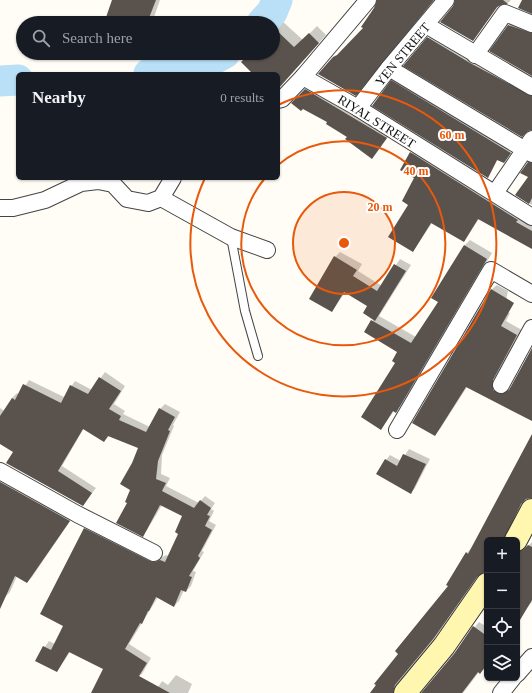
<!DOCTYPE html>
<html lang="en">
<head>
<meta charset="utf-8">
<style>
  body { margin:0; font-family:"Times New Roman",serif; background:#242831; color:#f1f3f6 }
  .controls { position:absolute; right:12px; bottom:12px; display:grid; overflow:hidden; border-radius:6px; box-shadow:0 1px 3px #0004 }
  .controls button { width:36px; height:36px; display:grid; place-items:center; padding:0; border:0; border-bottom:1px solid #363941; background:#171b24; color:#f1f3f6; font:20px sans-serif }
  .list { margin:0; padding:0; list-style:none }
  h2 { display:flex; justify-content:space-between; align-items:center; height:52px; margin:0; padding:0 16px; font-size:17px }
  h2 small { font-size:13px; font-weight:400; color:#9ea1a6 }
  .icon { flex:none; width:22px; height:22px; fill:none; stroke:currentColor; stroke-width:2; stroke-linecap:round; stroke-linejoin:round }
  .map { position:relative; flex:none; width:532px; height:693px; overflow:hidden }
  .search { position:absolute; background:#171b24; box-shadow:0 1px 3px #0004; left:16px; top:16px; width:264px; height:44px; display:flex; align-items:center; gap:10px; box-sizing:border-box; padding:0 14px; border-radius:22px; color:#9ea1a6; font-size:15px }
  .panel { position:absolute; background:#171b24; box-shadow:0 1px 3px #0004; left:16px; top:72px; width:264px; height:108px; border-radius:6px }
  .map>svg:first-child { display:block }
  .shadow { fill:#0003 }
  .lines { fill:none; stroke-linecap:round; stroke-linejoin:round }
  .river { stroke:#b9e0f7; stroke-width:31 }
  .building { fill:#5a524d }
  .lane-casing { stroke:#444; stroke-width:10 }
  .street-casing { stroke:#444; stroke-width:18 }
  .secondary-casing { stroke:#333; stroke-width:24 }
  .lane { stroke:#fff; stroke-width:8 }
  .street { stroke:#fff; stroke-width:16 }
  .secondary { stroke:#fff6b0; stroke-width:22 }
  .ring { fill:none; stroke:#e8590c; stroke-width:2 }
  .labels { text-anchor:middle; stroke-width:4; stroke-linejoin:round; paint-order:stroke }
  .street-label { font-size:13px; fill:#111; stroke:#fff }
  .centre { fill:#e8590c; stroke:#fff; stroke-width:2 }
  .ring-label { font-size:12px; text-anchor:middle; font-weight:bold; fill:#e8590c; stroke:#fff; stroke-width:4; stroke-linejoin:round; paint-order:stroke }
</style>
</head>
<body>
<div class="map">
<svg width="532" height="693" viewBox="0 0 532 693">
  <rect width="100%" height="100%" fill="#fffdf5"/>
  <!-- shadow -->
  <g class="shadow">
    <path d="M 113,0 L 160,0 L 152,23 L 105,23 Z"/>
    <path d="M 456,0 L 511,0 L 508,3 L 500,4 L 473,40 Z"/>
    <path d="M 514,20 L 532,27 L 532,75 L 491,51 Z"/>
    <path d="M 282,21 L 303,40 L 317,26 L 326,35 L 278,88 L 278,74 L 255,74 L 251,53 L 273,53 L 273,31 Z"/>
    <path d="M 433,33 L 532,91 L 532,130 L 405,65 Z"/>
    <path d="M 143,53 L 172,53 L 148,64 Z"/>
    <path d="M 202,67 L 204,74 L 180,74 Z"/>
    <path d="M 395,78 L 513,149 L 506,159 L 498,159 L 488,177 L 392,81 Z"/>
    <path d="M 311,84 L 392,132 L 372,157 L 328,122 L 292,103 Z"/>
    <path d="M 416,148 L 532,221 L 532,248 L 479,219 L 464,241 L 432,223 L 413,251 L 410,204 L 416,178 L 401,170 Z"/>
    <path d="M 532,159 L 532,205 L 517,195 L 529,176 L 528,163 Z"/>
    <path d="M 470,240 L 492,253 L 401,406 L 394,411 L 381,429 L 398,351 L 365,332 L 374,319 L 369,305 L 346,291 L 332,311 L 335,257 L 340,252 L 362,264 L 358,271 L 382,286 L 400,259 L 411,265 L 379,316 L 416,337 L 440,302 L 464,246 Z"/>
    <path d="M 497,285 L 508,291 L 504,311 L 510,313 L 506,321 L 522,330 L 498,374 L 497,380 L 502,388 L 508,389 L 512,387 L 532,350 L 532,419 L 467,387 L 440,429 L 435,435 L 491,290 Z"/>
    <path d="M 105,372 L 125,386 L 114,404 L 125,411 L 123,414 L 150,427 L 160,409 L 165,404 L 180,412 L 173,425 L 174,426 L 162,455 L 161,474 L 170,478 L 166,486 L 199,503 L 205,496 L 215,503 L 211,509 L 214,511 L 209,521 L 216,525 L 202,551 L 204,552 L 193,571 L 196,572 L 191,586 L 186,591 L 184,590 L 179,601 L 174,606 L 158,597 L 129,644 L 151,658 L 142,674 L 115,693 L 92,693 L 104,669 L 70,652 L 57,671 L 36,660 L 49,641 L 55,644 L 64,626 L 85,529 L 90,524 L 155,557 L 161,558 L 166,555 L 169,556 L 179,533 L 184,516 L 162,505 L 147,530 L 142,535 L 128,503 L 132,490 L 133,464 L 139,447 L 109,436 L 104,441 L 84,428 L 62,466 L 96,488 L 83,505 L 14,451 L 0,443 L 0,408 L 4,411 L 12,398 L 17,393 L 19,395 L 29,380 L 64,397 L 75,381 L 92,390 Z"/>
    <path d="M 532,446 L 532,497 L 526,498 L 510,528 L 509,534 L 510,540 L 487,540 L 487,571 L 481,572 L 439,632 L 398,684 L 399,693 L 370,693 L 450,586 L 467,553 L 472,547 Z"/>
    <path d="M 409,449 L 430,459 L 415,488 L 411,493 L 386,460 L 390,455 L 401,461 Z"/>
    <path d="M 0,474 L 74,515 L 32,577 L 27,582 L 17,576 L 10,592 L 5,597 L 0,594 Z"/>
    <path d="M 532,542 L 532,602 L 525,610 L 517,606 L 517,546 L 522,547 L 528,546 Z"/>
    <path d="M 479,622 L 487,627 L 486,667 L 480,673 L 479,672 L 463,693 L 422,693 Z"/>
    <path d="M 176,675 L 192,684 L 188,693 L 154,693 L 162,681 L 168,685 Z"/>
  </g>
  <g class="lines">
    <!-- river -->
    <g class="river">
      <path d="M 262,23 L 272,12 L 277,0"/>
      <path d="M 149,74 L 195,69 L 225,53"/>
      <path d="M 0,81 L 18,80"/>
    </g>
  </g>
  <!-- building -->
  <g class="building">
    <path d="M 112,0 L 156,0 L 147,23 L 104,23 Z"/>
    <path d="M 377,0 L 434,0 L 356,96 L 318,74 L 333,57 L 337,55 L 363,28 L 361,27 L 374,8 Z"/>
    <path d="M 455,0 L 503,0 L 508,4 L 501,5 L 497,7 L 473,41 L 440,22 L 453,6 Z"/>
    <path d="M 522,0 L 532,0 L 532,14 L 518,8 Z"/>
    <path d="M 508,25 L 532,33 L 532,76 L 489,51 Z"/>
    <path d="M 273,27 L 294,47 L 309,33 L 319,43 L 278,89 L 278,74 L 253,74 L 241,62 L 250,53 L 273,53 Z"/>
    <path d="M 427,37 L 470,63 L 532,96 L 532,130 L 528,131 L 522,137 L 403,66 Z"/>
    <path d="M 391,80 L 511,153 L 504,163 L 497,160 L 488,178 L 372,106 Z"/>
    <path d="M 305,89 L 387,138 L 372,159 L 345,139 L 347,137 L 326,124 L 327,122 L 303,109 L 301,111 L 291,103 Z"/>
    <path d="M 410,152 L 518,220 L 516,222 L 532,231 L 532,249 L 478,219 L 464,242 L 431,223 L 413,252 L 388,237 L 408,205 L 402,201 L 414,178 L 400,170 Z"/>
    <path d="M 528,162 L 532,163 L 532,198 L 529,204 L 515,195 L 528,177 L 520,173 Z"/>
    <path d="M 464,245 L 487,259 L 396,413 L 393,411 L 381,430 L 361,417 L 395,363 L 392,361 L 397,352 L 364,332 L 371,320 L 411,343 L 438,302 L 431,298 Z"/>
    <path d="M 334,256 L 357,270 L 353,276 L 377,291 L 394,264 L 406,271 L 375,321 L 363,313 L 367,306 L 344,292 L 332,312 L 309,299 Z"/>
    <path d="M 491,289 L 514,303 L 501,326 L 517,335 L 493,380 L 493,390 L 501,394 L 509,390 L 532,348 L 532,421 L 466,387 L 435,436 L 412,423 Z"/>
    <path d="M 99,377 L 121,391 L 109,409 L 121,416 L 119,420 L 146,432 L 159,408 L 175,417 L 168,430 L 170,431 L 158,461 L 156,479 L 166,483 L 162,491 L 194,508 L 200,500 L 211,508 L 207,515 L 210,516 L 205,526 L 212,530 L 198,556 L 200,558 L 189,576 L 192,577 L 186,592 L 181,590 L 174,607 L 156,597 L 149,611 L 148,611 L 142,624 L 140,623 L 125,649 L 147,663 L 139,676 L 170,693 L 91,693 L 103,669 L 69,652 L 57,672 L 35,661 L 43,646 L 51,650 L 63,626 L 40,614 L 84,528 L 150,561 L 155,562 L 160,560 L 165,562 L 178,534 L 175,532 L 182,516 L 160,505 L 143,537 L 116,523 L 127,503 L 125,502 L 130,490 L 120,484 L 132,463 L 138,448 L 108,436 L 104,442 L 83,429 L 58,471 L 92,493 L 83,506 L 6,463 L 13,452 L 0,444 L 0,416 L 12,398 L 15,400 L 23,384 L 61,403 L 70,385 L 88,394 Z"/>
    <path d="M 532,434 L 532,498 L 526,499 L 521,504 L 504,540 L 487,540 L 486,572 L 477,577 L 434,638 L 395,685 L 393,693 L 370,693 L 376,685 L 374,684 L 398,654 L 395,651 L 448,586 L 446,585 L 466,552 L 468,554 Z"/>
    <path d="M 403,454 L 426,464 L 411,494 L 376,474 L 385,459 L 397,466 Z"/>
    <path d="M 0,482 L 70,521 L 27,583 L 15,576 L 0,609 Z"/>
    <path d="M 528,545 L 532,547 L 532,600 L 517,625 L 517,552 L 523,550 Z"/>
    <path d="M 473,626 L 487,636 L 487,664 L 480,674 L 478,672 L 462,693 L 421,693 L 454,654 Z"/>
  </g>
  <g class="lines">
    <!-- lane casing -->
    <g class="lane-casing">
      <path id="lane" d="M 231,237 L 245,311 L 258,356"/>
    </g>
    <!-- street casing -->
    <g class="street-casing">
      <g id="street">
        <path d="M 426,25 L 532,87"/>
        <path d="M 475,55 L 505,13 L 532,24"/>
        <path d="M 389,68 L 532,154"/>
        <path d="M 303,77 L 358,108 L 532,217"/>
        <path d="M 278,100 L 282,99 L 303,77 L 368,0"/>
        <path d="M 358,108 L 389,68 L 446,0"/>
        <path d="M 495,193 L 532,139"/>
        <path d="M 161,198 L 231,237 L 267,250"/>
        <path d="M 0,208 L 13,208 L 45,200 L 81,183 L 98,181 L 113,184 L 127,199 L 148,203 L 161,198 L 173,178"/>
        <path d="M 501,385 L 532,328"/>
        <path d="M 397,430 L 491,270 L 532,294"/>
        <path d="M 0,471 L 77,514 L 154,553"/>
        <path d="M 517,674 L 532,657"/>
        <path d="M 501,693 L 513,678"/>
      </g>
    </g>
    <!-- secondary casing -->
    <g class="secondary-casing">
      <g id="secondary">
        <path d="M 516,540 L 532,510"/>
        <path d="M 405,693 L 444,646 L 487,584"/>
      </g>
    </g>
    <!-- lane -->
    <use href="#lane" class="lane"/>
    <!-- street -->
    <use href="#street" class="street"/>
    <!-- secondary -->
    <use href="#secondary" class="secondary"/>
  </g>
  <!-- distance rings -->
  <circle cx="344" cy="243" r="51" fill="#e8590c" fill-opacity=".12"/>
  <g class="ring">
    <circle cx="344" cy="243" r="51"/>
    <path d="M278 165A102 102 0 1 1 265 178"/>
    <path d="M278 105A153 153 0 1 1 205 178"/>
  </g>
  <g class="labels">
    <!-- street labels -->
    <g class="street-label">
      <text transform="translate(402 54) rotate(-50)" y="5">YEN STREET</text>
      <text transform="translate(377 121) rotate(32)" y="5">RIYAL STREET</text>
    </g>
  </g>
  <circle cx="344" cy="243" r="6" class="centre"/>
  <g class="ring-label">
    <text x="452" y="139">60 m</text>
    <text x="416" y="175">40 m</text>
    <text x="380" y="211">20 m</text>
  </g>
</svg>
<div class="controls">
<button>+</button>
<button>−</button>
<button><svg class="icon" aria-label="locate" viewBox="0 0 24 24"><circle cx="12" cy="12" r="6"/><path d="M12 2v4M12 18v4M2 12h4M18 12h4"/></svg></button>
<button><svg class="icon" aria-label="layers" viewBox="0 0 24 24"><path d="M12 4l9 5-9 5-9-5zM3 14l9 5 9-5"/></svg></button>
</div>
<div class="search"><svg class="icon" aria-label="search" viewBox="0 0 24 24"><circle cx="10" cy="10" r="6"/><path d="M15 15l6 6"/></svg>Search here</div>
<section class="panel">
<h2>Nearby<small>0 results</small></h2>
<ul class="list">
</ul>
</section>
</div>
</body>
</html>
